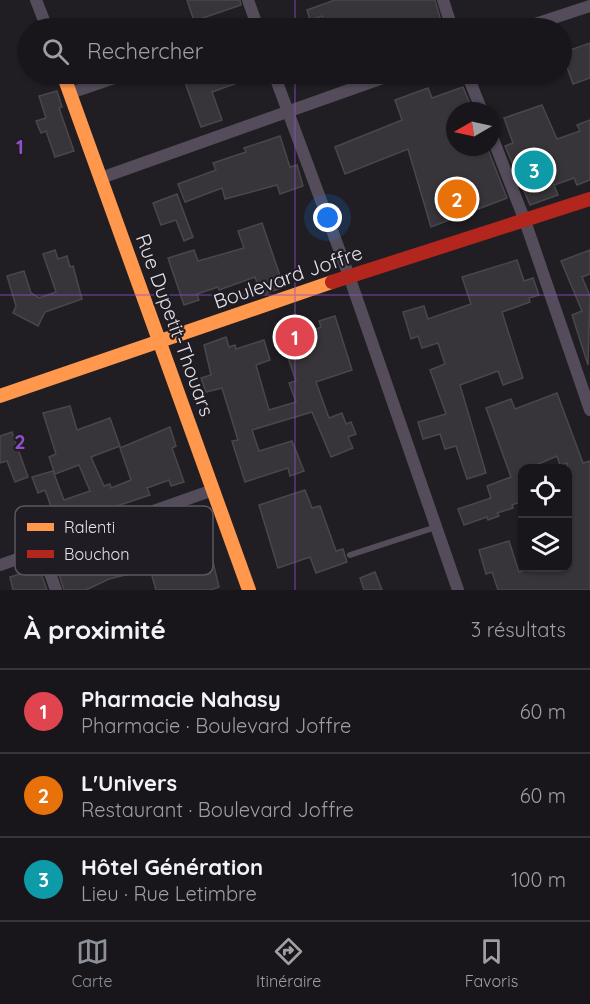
<!DOCTYPE html>
<html lang="fr">
<head>
<meta charset="utf-8">
<style>
  body { margin:0; font-family:Quicksand,sans-serif; background:#252327; color:#f1f3f6 }
  .controls { position:absolute; right:18px; bottom:18px; display:grid; overflow:hidden; border-radius:12px; box-shadow:0 2px 4px #0004 }
  .controls button { width:54px; height:54px; display:grid; place-items:center; padding:0; border:0; border-bottom:2px solid #363539; background:#18161a; color:#f1f3f6; font:30px sans-serif }
  .compass { position:absolute; left:446px; top:102px; width:54px; height:54px; border-radius:50%; background:#18161a; box-shadow:0 2px 4px #0004; rotate:261deg }
  .you { position:absolute; left:328px; top:218px; width:21px; height:21px; margin:-15px; border:4px solid #fff; border-radius:50%; background:#1a73e8; box-shadow:0 0 0 9px #1a73e833 }
  .badge { display:grid; place-items:center; width:39px; height:39px; border-radius:50%; background:#8c9099; color:#fff; font-size:20px; font-weight:700 }
  .pin { position:absolute; translate:-50% -50%; border:3px solid #fff; box-shadow:0 2px 6px #0006 }
  .list { margin:0; padding:0; list-style:none }
  h2 { display:flex; justify-content:space-between; align-items:center; height:78px; margin:0; padding:0 24px; font-size:26px }
  h2 small { font-size:20px; font-weight:400; color:#9f9fa2 }
  .list li { display:grid; grid-template-columns:39px 1fr auto; gap:18px; align-items:center; box-sizing:border-box; height:84px; padding:0 24px; border-top:2px solid #363539 }
  .list b { display:block; font-size:22px; white-space:nowrap }
  .list p { margin:0; font-size:20px; white-space:nowrap; color:#9f9fa2 }
  .list em { font-size:20px; font-style:normal; color:#9f9fa2 }
  .icon { flex:none; width:33px; height:33px; fill:none; stroke:currentColor; stroke-width:2; stroke-linecap:round; stroke-linejoin:round }
  .map { position:relative; flex:none; width:590px; height:590px; overflow:hidden }
  .search { position:absolute; background:#18161a; box-shadow:0 2px 4px #0004; left:18px; right:18px; top:18px; height:66px; display:flex; align-items:center; gap:15px; box-sizing:border-box; padding:0 21px; border-radius:33px; color:#9f9fa2; font-size:22px }
  .sheet { height:330px; background:#18161a }
  nav { display:flex; justify-content:space-around; align-items:center; box-sizing:border-box; height:84px; border-top:2px solid #363539; background:#18161a; font-size:16px; color:#9f9fa2 }
  nav a { display:grid; justify-items:center; gap:3px }
  nav .on { color:#8c9099 }
  .map>svg:first-child { display:block }
  .building { fill:#373539; stroke:#49474b; stroke-width:1.5 }
  .lines { fill:none; stroke-linecap:round; stroke-linejoin:round }
  .lane { stroke:#544c5b; stroke-width:6 }
  .street { stroke:#544c5b; stroke-width:12 }
  .slow { stroke:#ff974d; stroke-width:14 }
  .jam { stroke:#b3261e; stroke-width:14 }
  .grid { fill:none; stroke:#9050c7; stroke-width:1.5; stroke-opacity:0.55 }
  .labels { text-anchor:middle; stroke-width:4.5; stroke-linejoin:round; paint-order:stroke }
  .street-label { font-size:20px; fill:#e5e2e8; stroke:#1f1c24 }
  .key { fill:#1f1c24; stroke:#5a575f; stroke-width:1.5 }
  .key-label { font-size:16px; fill:#e5e2e8 }
  .grid-label { font-size:20px; text-anchor:middle; font-weight:bold; fill:#9050c7; stroke:#1f1c24; stroke-width:4.5; stroke-linejoin:round; paint-order:stroke }
</style>
</head>
<body>
<div class="map">
<svg width="590" height="590" viewBox="0 0 590 590">
  <rect width="100%" height="100%" fill="#201e22"/>
  <!-- building -->
  <g class="building">
    <path d="M 187,0 L 240,0 L 241,5 L 194,21 Z"/>
    <path d="M 335,0 L 435,0 L 443,28 L 326,28 L 322,16 L 310,20 L 307,10 Z"/>
    <path d="M 590,43 L 590,78 L 573,84 L 562,53 Z"/>
    <path d="M 182,74 L 258,74 L 259,75 L 212,92 L 222,120 L 201,127 Z"/>
    <path d="M 463,87 L 473,111 L 455,111 L 455,147 L 487,147 L 507,198 L 431,227 L 408,149 L 345,174 L 335,147 L 402,120 L 395,100 L 428,88 L 432,98 Z"/>
    <path d="M 57,91 L 62,107 L 59,108 L 74,151 L 55,157 L 46,131 L 41,133 L 36,121 L 46,118 L 39,96 Z"/>
    <path d="M 542,105 L 557,139 L 580,131 L 577,125 L 590,120 L 590,180 L 577,185 L 574,178 L 554,185 L 558,195 L 530,205 L 505,146 L 513,143 L 504,118 Z"/>
    <path d="M 280,136 L 290,167 L 297,165 L 303,186 L 280,194 L 277,185 L 225,199 L 222,188 L 185,202 L 178,184 L 216,170 L 213,163 L 246,152 L 244,148 Z"/>
    <path d="M 177,194 L 193,237 L 184,241 L 176,220 L 161,225 L 153,203 Z"/>
    <path d="M 262,223 L 284,287 L 261,295 L 255,277 L 219,290 L 218,287 L 197,294 L 199,300 L 184,305 L 168,258 L 194,250 L 198,261 L 244,248 L 238,231 Z"/>
    <path d="M 55,250 L 58,259 L 67,256 L 70,267 L 73,266 L 82,299 L 45,312 L 38,326 L 13,313 L 16,306 L 7,276 L 24,271 L 31,293 L 39,298 L 56,292 L 43,254 Z"/>
    <path d="M 590,250 L 590,274 L 582,277 L 590,296 L 588,365 L 572,315 L 582,311 L 561,261 Z"/>
    <path d="M 517,260 L 524,281 L 533,278 L 539,295 L 529,298 L 530,302 L 502,312 L 523,378 L 503,385 L 498,371 L 460,385 L 486,473 L 467,479 L 456,446 L 445,449 L 440,434 L 423,439 L 418,422 L 446,414 L 430,370 L 445,364 L 438,343 L 422,348 L 418,336 L 411,339 L 403,312 L 424,306 L 428,319 L 471,304 L 462,277 Z"/>
    <path d="M 335,316 L 352,370 L 316,382 L 329,418 L 342,413 L 346,424 L 351,422 L 356,434 L 348,437 L 353,448 L 331,457 L 312,412 L 252,430 L 259,451 L 292,441 L 304,471 L 290,476 L 288,468 L 245,482 L 232,441 L 238,440 L 222,388 L 206,392 L 201,378 L 211,375 L 204,345 L 226,337 L 229,347 L 235,345 L 236,349 L 264,340 L 270,360 L 256,365 L 269,410 L 296,402 L 289,383 L 296,381 L 285,349 L 292,347 L 290,341 L 321,327 L 319,321 Z"/>
    <path d="M 557,393 L 583,463 L 590,461 L 590,590 L 498,590 L 492,572 L 486,574 L 479,550 L 509,541 L 519,572 L 532,567 L 567,567 L 567,463 L 560,465 L 557,456 L 529,468 L 522,468 L 522,505 L 520,502 L 512,505 L 513,508 L 497,513 L 499,516 L 488,520 L 487,517 L 464,525 L 458,509 L 491,498 L 487,486 L 511,477 L 486,408 L 511,399 L 515,409 Z"/>
    <path d="M 70,406 L 77,430 L 110,418 L 120,446 L 91,457 L 104,486 L 110,484 L 111,488 L 131,480 L 120,448 L 170,427 L 176,446 L 172,448 L 184,482 L 171,486 L 169,480 L 147,488 L 150,495 L 72,521 L 75,527 L 54,535 L 48,517 L 54,515 L 45,490 L 38,493 L 32,477 L 53,471 L 64,500 L 90,491 L 79,465 L 55,474 L 49,457 L 56,454 L 43,413 Z"/>
    <path d="M 12,432 L 28,477 L 15,482 L 7,461 L 0,463 L 0,436 Z"/>
    <path d="M 305,490 L 312,508 L 320,506 L 336,551 L 343,549 L 347,562 L 316,573 L 310,557 L 278,568 L 259,505 Z"/>
    <path d="M 197,523 L 203,540 L 177,549 L 184,571 L 213,562 L 219,587 L 211,590 L 156,590 L 150,569 L 109,579 L 86,590 L 64,590 L 55,562 L 113,541 L 115,545 L 154,533 L 156,537 Z"/>
    <path d="M 39,568 L 47,590 L 13,590 L 10,577 Z"/>
    <path d="M 375,572 L 382,590 L 364,590 L 360,578 Z"/>
  </g>
  <g class="lines">
    <!-- lane -->
    <path class="lane" d="M 350,555 L 436,527"/>
    <!-- street -->
    <g class="street">
      <path d="M 36,0 L 47,28"/>
      <path d="M 248,0 L 258,28"/>
      <path d="M 443,0 L 452,28"/>
      <path d="M 523,28 L 590,6"/>
      <path d="M 274,74 L 349,276 L 458,590"/>
      <path d="M 467,74 L 482,111"/>
      <path d="M 70,93 L 126,74"/>
      <path d="M 491,134 L 525,221 L 590,410"/>
      <path d="M 101,178 L 394,74"/>
      <path d="M 42,551 L 56,590"/>
      <path d="M 0,565 L 213,490"/>
    </g>
    <!-- slow -->
    <g class="slow">
      <path d="M 63,74 L 249,590"/>
      <path d="M 0,396 L 332,282"/>
    </g>
    <!-- jam -->
    <path class="jam" d="M 332,282 L 590,199"/>
  </g>
  <!-- grid -->
  <path class="grid" d="M 295,0 L 295,28M 295,74 L 295,590M 0,295 L 590,295"/>
  <g class="labels">
    <!-- street labels -->
    <g class="street-label">
      <text transform="translate(288 277) rotate(-19)" y="7">Boulevard Joffre</text>
      <text transform="translate(175 325) rotate(70)" y="7">Rue Dupetit-Thouars</text>
    </g>
  </g>
  <!-- legend -->
  <rect x="15" y="506" width="198" height="69" rx="9" class="key"/>
  <rect x="27" y="523" width="27" height="8" fill="#ff974d"/>
  <rect x="27" y="550" width="27" height="8" fill="#b3261e"/>
  <g class="key-label">
    <text x="64" y="533">Ralenti</text>
    <text x="64" y="560">Bouchon</text>
  </g>
  <g class="grid-label">
    <text x="20" y="154">1</text>
    <text x="20" y="449">2</text>
  </g>
</svg>
<div class="controls">
<button><svg class="icon" aria-label="locate" viewBox="0 0 24 24"><circle cx="12" cy="12" r="6"/><path d="M12 2v4M12 18v4M2 12h4M18 12h4"/></svg></button>
<button><svg class="icon" aria-label="layers" viewBox="0 0 24 24"><path d="M12 4l9 5-9 5-9-5zM3 14l9 5 9-5"/></svg></button>
</div>
<svg class="compass" viewBox="-18 -18 36 36"><path d="M0-13l5 13h-10z" fill="#e53935"/><path d="M0 13l5-13h-10z" fill="#9f9fa2"/></svg>
<div class="you"></div>
<div class="pin badge" style="left:295px;top:337px;background:#e0444e">1</div>
<div class="pin badge" style="left:457px;top:199px;background:#e8710a">2</div>
<div class="pin badge" style="left:534px;top:170px;background:#0f9aa8">3</div>
<div class="search"><svg class="icon" aria-label="search" viewBox="0 0 24 24"><circle cx="10" cy="10" r="6"/><path d="M15 15l6 6"/></svg>Rechercher</div>
</div>
<section class="sheet">
<h2>À proximité<small>3 résultats</small></h2>
<ul class="list">
<li><span class="badge" style="background:#e0444e">1</span><div><b>Pharmacie Nahasy</b><p>Pharmacie · Boulevard Joffre</p></div><em>60 m</em></li>
<li><span class="badge" style="background:#e8710a">2</span><div><b>L'Univers</b><p>Restaurant · Boulevard Joffre</p></div><em>60 m</em></li>
<li><span class="badge" style="background:#0f9aa8">3</span><div><b>Hôtel Génération</b><p>Lieu · Rue Letimbre</p></div><em>100 m</em></li>
</ul>
</section>
<nav>
<a class="on"><svg class="icon" aria-label="map" viewBox="0 0 24 24"><path d="M3 6l6-2 6 2 6-2v14l-6 2-6-2-6 2zM9 4v14M15 6v14"/></svg>Carte</a>
<a><svg class="icon" aria-label="directions" viewBox="0 0 24 24"><path d="M12 3l9 9-9 9-9-9zM9 14v-3h6M13 9l2 2-2 2"/></svg>Itinéraire</a>
<a><svg class="icon" aria-label="saved" viewBox="0 0 24 24"><path d="M7 4h10v16l-5-4-5 4z"/></svg>Favoris</a>
</nav>
</body>
</html>
